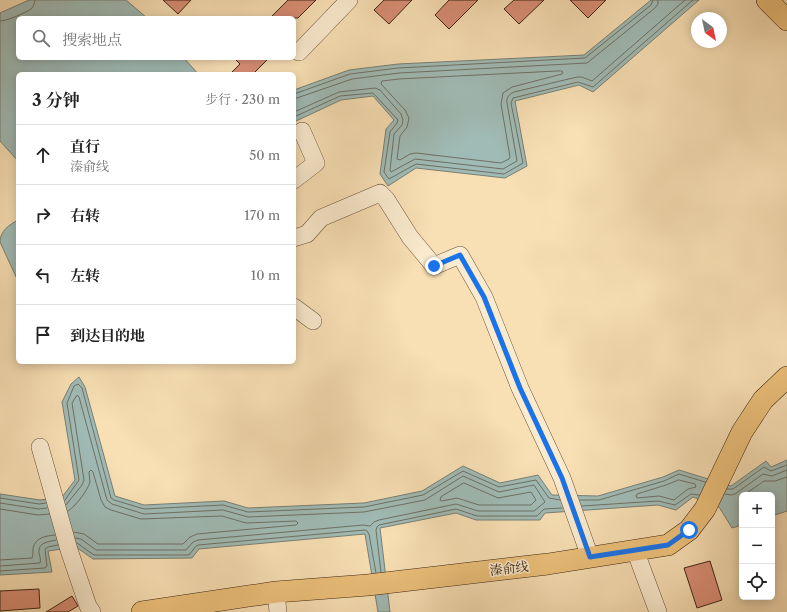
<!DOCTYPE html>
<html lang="zh">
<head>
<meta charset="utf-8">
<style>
  body { margin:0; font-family:"Libre Caslon Text","Noto Serif SC",serif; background:#f2f2f2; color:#222 }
  .controls { position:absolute; right:12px; bottom:12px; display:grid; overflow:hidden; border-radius:6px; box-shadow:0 2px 10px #0003 }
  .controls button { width:36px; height:36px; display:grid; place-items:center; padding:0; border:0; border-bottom:1px solid #e0e0e0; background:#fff; color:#222; font:20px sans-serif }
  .compass { position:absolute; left:691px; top:12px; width:36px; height:36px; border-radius:50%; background:#fff; box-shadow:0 2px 10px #0003; rotate:147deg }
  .stop { position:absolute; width:12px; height:12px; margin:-9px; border:3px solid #1a73e8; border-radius:50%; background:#fff }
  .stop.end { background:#1a73e8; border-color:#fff; box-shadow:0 1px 4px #0008 }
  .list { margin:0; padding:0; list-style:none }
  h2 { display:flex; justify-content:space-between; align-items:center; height:52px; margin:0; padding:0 16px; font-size:17px }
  h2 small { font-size:13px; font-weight:400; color:#767676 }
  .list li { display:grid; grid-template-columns:26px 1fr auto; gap:12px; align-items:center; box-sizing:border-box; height:60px; padding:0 16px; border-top:1px solid #e0e0e0 }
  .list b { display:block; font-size:15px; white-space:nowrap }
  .list p { margin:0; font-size:13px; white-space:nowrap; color:#767676 }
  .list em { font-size:13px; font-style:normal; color:#767676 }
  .icon { flex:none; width:22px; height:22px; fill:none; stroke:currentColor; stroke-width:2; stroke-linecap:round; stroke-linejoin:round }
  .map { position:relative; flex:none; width:787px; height:612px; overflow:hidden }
  .search { position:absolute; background:#fff; box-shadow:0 2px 10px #0003; left:16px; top:16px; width:280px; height:44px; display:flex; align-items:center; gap:10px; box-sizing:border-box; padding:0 14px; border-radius:6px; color:#767676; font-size:15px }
  .panel { position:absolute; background:#fff; box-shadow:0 2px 10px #0003; left:16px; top:72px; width:280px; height:292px; border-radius:6px }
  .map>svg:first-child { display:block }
  .water { fill:#a0bbb6; stroke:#787f75 }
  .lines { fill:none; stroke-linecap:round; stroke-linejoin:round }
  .shore { stroke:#6e7064; stroke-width:1 }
  .building { fill:#d98e75; stroke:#3d2513 }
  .minor-casing { stroke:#6c543b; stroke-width:18 }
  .major-casing { stroke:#3d2513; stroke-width:22 }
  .minor { stroke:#faeace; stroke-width:17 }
  .major { stroke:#ecc07a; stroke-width:21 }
  .route { stroke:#1a73e8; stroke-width:5 }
  .labels { text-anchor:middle; stroke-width:3; stroke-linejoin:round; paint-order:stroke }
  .street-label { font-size:13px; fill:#3d2513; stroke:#faeace }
</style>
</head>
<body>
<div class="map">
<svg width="787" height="612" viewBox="0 0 787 612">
  <rect width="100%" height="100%" fill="#f8dfb4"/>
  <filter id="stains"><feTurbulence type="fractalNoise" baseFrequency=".005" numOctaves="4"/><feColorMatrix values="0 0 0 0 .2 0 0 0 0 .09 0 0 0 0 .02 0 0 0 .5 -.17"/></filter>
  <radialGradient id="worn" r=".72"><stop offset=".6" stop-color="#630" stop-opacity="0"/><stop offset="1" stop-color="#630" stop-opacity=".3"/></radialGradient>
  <!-- water -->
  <g class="water">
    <path d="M 29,0 L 126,0 L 147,18 L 18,18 L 18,58 L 184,58 L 198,74 L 18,74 L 18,161 L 0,141 L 0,13 Z"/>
    <path d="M 651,0 L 699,0 L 593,92 L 579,85 L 515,101 L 527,166 L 505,178 L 416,168 L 388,186 L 380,174 L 386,129 L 394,120 L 373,96 L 341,100 L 294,122 L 294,90 L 349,70 L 398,64 L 584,55 Z"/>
    <path d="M 18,220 L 18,281 L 0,242 C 0,231 9,225 18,220 Z"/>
    <path d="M 79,377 L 85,387 L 115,496 L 144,505 L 224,501 L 248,508 L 364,503 L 422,491 L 463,466 L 500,483 L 538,475 L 552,495 L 598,496 L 663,477 L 679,470 L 731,486 L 766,461 L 771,467 L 787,460 L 787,511 L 772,516 L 772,495 L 742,495 L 742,525 L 732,528 L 719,507 L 693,497 L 676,510 L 658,505 L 545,513 L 540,520 L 476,520 L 456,513 L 380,528 L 390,612 L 378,612 L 365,534 L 199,549 L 192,558 L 93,559 L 76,547 L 48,551 L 52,572 L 0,575 L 0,494 L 40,500 L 62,497 L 75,480 L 62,402 L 71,384 Z"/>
  </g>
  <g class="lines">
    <!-- shore -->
    <g class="shore">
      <path d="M 0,21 C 7,21 25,13 31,9 C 34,6 34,4 35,0"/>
      <path d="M 561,71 L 563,72 L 562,74 L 512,87 L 503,93 L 501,104 L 510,157 L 509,159 L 501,163 L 416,153 L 410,154 L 400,160 L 397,159 L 400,136 L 407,127 L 409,118 L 405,110 L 381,84 L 382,81 L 399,79 Z"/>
      <path d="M 294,94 L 350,74 L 398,68 L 585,58 L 651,5 L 653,0"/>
      <path d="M 294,99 L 352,79 L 399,73 L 587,63 L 655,8 L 658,4 L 658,0"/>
      <path d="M 294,112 L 339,92 L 375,88 L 380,90 L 401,114 L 403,120 L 402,125 L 394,134 L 390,170 L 391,172 L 415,159 L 503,169 L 517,161 L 507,103 C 506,98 509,94 514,92 L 577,77 L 582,77 L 592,81 L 685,0"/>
      <path d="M 294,117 L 340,96 L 373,93 L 398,120 L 397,123 L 390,132 L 384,172 L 389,179 L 416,164 L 504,174 L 523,163 L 511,103 L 513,98 L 578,82 L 593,87 L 693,0"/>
      <path d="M 679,480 L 695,484 L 696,487 L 688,489 L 674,500 L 659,496 L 637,498 L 636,496 L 637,494 L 666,485 Z"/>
      <path d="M 464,483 L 498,498 L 531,492 L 536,500 L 531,505 L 479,505 L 457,498 L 442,501 L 440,500 L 441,497 Z"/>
      <path d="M 727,489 L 733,489 L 764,467 L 771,471 L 787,465"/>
      <path d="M 725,494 L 731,495 L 735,494 L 763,474 L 772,476 L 787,470"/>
      <path d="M 744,495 L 764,481 L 775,481 L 787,477"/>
      <path d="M 0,498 L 39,504 L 46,503"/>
      <path d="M 65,500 L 79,480 L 67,403 L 74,386 L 78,384 L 82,388 L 111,498 L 114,500 L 144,509 L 223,505 L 248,512 L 364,507 L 423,495 L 463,471 L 499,487 L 536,480 L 549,498 L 560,500"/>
      <path d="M 580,500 L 599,500 L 664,481 L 679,474 L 705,482"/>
      <path d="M 0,503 L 39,509 L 47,508"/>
      <path d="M 66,505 L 82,485 L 84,480 L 72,403 L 77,395 L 79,397 L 107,500 L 112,504 L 144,514 L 223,510 L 248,517 L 364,512 L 425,500 L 463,476 L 499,492 L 534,485 L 545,502 L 534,511 L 478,511 L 456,504 L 379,520 L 374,522 L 370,526 L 363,525 L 198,540 L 193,542 L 186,550 L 96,550 L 81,539 L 75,538"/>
      <path d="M 582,506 L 658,501 L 675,505 L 691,494 L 699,495"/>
      <path d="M 0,509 L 38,515 L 49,514"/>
      <path d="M 68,511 C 75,507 88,490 90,482 C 90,479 89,475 89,472 L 91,470 L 93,472 L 101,500 L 105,507 L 111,510 L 141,519 L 222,516 L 246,523 L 296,521 L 298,523 L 296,525 L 197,534 L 190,537 L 183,544 L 98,544 L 84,534 L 74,532"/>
      <path d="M 77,543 L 94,555 L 189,555 L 196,546 L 198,545 L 365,530 L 367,531 L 369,534 L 376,573"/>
      <path d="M 0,560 L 32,558 C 33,555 33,552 33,548 C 36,537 46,536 55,535"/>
      <path d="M 0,566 L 40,563 C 41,560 40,557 39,553 C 38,542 48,542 56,540"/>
      <path d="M 0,571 L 45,568 L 47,566 L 45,549 L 48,547 L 58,545"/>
      <path d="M 381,572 L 376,530 L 377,527 L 379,525 L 456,509 L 477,516 L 537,516 L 544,509 L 562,508"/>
    </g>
  </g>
  <!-- building -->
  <g class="building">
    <path d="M 163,0 L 191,0 L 178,14 Z"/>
    <path d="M 288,0 L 316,0 L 298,18 L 270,18 Z"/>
    <path d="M 384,0 L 412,0 L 389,24 L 374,10 Z"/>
    <path d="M 449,0 L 478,0 L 449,29 L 435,15 Z"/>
    <path d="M 514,0 L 544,0 L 519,24 L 504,9 Z"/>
    <path d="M 570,0 L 606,0 L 588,18 Z"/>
    <path d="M 234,58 L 269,58 L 253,74 L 230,74 L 240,64 Z"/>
    <path d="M 710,561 L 722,600 L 697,608 L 684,568 Z"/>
    <path d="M 39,589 L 40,608 L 0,611 L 0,591 Z"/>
    <path d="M 72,596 L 78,606 L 68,612 L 46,612 Z"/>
  </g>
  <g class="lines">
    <!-- minor casing -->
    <g class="minor-casing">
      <g id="minor">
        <path d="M 299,52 L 349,0"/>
        <path d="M 294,180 L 316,163 L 302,131"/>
        <path d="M 294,238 L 307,234 L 321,218 L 380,193 L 386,199 L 410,237 L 434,266 L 460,255 L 484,297 L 520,388 L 562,478 L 590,557"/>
        <path d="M 294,307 L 313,321"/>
        <path d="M 40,447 L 69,550 L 88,606 L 92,612"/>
        <path d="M 635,550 L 658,612"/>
        <path d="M 276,592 L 278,612"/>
      </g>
    </g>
    <!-- major casing -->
    <g class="major-casing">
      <g id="major">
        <path d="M 767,0 L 787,20"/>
        <path d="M 142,612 L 276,592 L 368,585 L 548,564 L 668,545 L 689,530 L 705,509 L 742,432 L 763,400 L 787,377"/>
      </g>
    </g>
    <!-- minor -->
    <use href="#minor" class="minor"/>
    <!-- major -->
    <use href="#major" class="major"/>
  </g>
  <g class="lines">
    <!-- route -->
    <path class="route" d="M 434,266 L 460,255 L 484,297 L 520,388 L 562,478 L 590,557 L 668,545 L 689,530"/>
  </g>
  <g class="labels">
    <!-- street labels -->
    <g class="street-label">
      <text transform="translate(509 568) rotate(-7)" y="5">溱俞线</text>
    </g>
  </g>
  <rect width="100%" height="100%" filter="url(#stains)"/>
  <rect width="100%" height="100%" fill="url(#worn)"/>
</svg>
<div class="controls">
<button>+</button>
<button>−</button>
<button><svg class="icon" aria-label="locate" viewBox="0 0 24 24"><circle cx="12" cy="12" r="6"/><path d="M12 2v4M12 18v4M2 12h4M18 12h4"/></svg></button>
</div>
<svg class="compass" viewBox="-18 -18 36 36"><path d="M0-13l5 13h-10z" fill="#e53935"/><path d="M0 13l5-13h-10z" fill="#767676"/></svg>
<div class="stop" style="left:689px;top:530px"></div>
<div class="stop end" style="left:434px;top:266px"></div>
<div class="search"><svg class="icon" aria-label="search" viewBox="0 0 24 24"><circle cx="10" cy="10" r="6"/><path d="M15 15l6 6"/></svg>搜索地点</div>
<section class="panel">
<h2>3 分钟<small>步行 · 230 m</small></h2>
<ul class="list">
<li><svg class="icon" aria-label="ahead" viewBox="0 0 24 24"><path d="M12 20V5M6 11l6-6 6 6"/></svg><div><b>直行</b><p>溱俞线</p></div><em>50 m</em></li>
<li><svg class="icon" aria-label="right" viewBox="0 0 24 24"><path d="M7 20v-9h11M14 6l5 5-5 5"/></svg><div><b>右转</b></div><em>170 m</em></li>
<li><svg class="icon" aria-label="left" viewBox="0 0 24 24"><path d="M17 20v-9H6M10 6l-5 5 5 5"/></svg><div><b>左转</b></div><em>10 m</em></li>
<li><svg class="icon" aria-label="arrive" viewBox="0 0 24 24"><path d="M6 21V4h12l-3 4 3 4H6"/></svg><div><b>到达目的地</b></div></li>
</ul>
</section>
</div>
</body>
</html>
